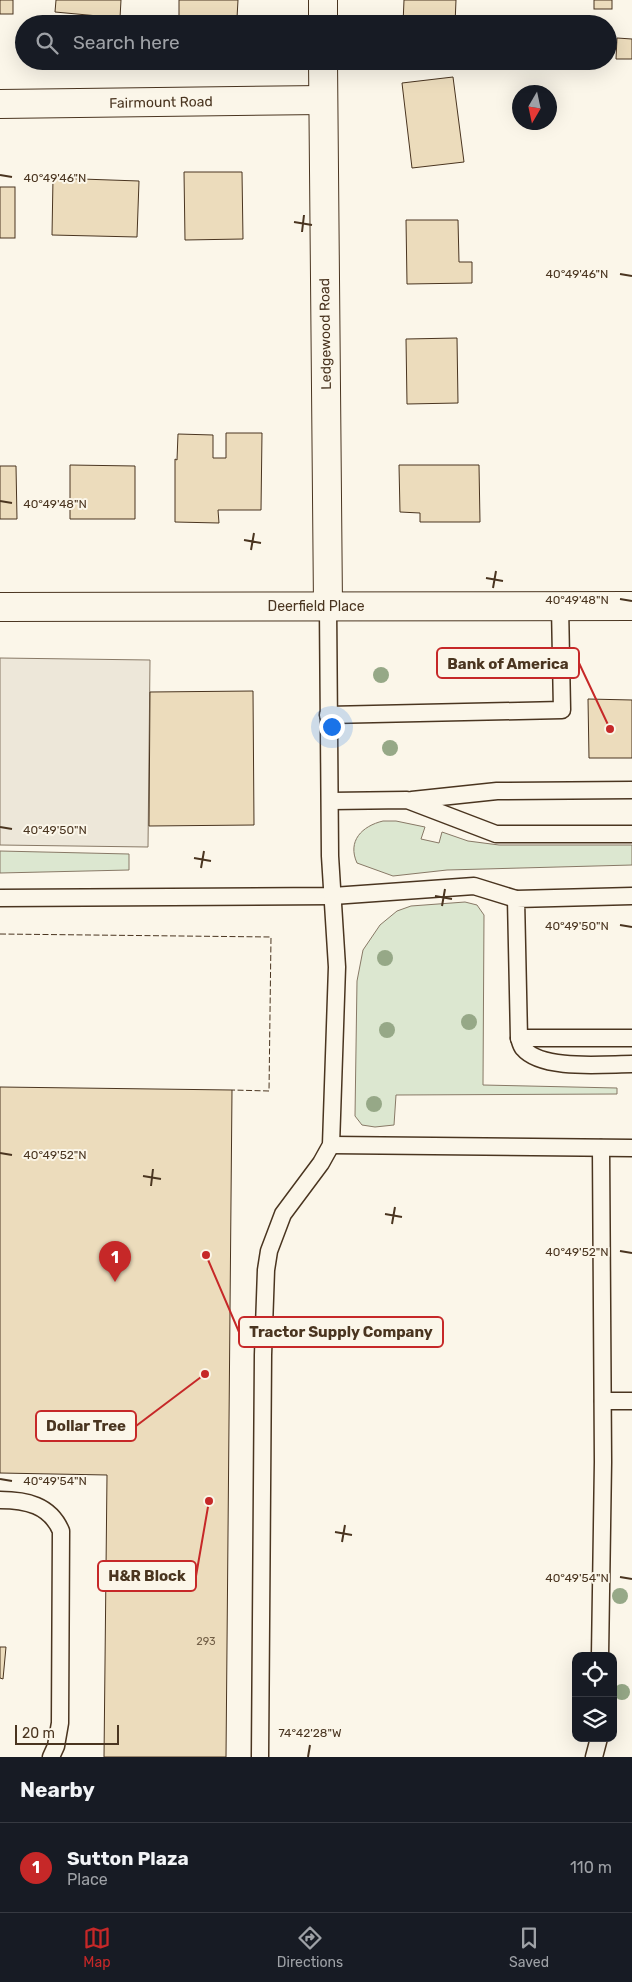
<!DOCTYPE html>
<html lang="en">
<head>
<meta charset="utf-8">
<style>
  body { margin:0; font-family:Rubik,sans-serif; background:#20242c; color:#f1f3f6 }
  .controls { position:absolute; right:15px; bottom:15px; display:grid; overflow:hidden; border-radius:10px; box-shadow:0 5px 20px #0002 }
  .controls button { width:45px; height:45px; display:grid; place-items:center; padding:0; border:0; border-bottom:1px solid #363941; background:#171b24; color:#f1f3f6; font:25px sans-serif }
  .compass { position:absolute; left:512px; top:85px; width:45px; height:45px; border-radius:50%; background:#171b24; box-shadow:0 5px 20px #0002; rotate:189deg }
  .scale { position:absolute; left:15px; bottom:12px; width:104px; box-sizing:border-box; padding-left:5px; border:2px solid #4a3520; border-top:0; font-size:14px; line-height:18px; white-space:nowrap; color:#4a3520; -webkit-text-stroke:4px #fbf6e9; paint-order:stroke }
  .you { position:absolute; left:331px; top:726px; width:18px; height:18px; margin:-12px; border:4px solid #fff; border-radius:50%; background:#1a73e8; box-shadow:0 0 0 8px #1a73e833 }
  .badge { display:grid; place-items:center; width:32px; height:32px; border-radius:50%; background:#c62828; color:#fff; font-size:16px; font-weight:700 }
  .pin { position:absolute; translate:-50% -41px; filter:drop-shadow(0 1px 2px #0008) }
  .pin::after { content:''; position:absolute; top:26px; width:18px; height:15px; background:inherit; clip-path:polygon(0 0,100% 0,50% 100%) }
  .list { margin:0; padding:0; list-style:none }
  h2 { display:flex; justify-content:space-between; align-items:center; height:65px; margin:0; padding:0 20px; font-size:21px }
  h2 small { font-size:16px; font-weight:400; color:#9ea1a6 }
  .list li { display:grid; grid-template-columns:32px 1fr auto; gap:15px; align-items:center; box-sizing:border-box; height:90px; padding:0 20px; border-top:1px solid #363941 }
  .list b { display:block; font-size:19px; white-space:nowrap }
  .list p { margin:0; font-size:16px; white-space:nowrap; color:#9ea1a6 }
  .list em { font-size:16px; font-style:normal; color:#9ea1a6 }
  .icon { flex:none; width:28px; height:28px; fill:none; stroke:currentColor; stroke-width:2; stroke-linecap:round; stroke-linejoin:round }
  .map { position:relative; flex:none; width:632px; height:1757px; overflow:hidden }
  .search { position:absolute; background:#171b24; box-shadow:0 5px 20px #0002; left:15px; right:15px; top:15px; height:55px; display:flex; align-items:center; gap:12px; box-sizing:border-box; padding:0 18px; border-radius:28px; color:#9ea1a6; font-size:19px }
  .sheet { height:155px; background:#171b24 }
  nav { display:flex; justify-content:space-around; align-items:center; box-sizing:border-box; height:70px; border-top:1px solid #363941; background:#171b24; font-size:14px; color:#9ea1a6 }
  nav a { display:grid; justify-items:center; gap:2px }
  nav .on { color:#c62828 }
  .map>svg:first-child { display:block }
  .green { fill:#dce7d0; stroke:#887966 }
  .parking { fill:#ede7d9; stroke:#887966 }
  .building { fill:#ecdcbc; stroke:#4a3520 }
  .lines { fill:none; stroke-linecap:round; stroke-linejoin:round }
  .service-casing { stroke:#4a3520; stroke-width:19 }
  .minor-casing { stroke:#4a3520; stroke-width:30 }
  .tertiary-casing { stroke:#4a3520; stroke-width:30 }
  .service { stroke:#fbf6e9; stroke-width:16 }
  .minor { stroke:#fbf6e9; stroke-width:28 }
  .tertiary { stroke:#fbf6e9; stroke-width:28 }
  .fence { stroke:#4a3520; stroke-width:1; stroke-dasharray:6 2.5; stroke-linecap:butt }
  .tree { fill:#96a887 }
  .ticks { fill:none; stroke:#4a3520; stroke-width:2 }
  .labels { text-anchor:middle; stroke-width:4; stroke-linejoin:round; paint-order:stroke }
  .number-label { font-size:11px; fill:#725f47 }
  .street-label { font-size:14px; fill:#4a3520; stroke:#fbf6e9 }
  .ticks-label { font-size:12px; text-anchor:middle; fill:#4a3520; stroke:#fbf6e9; stroke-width:4; stroke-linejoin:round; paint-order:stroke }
  .leader { fill:none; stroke:#c62828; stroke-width:2 }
  .callout-dot { fill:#c62828; stroke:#fbf6e9; stroke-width:2 }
  .callout { fill:#fbf6e9; stroke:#c62828; stroke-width:2 }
  .callout-label { font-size:15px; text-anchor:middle; font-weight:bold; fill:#4a3520 }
</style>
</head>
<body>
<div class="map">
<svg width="632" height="1757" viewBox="0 0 632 1757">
  <rect width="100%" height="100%" fill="#fbf6e9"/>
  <!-- green -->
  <g class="green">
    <path d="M 383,821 L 396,821 L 425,827 L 421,839 L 439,843 L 442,832 L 468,841 L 499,845 L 632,845 L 632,865 L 447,870 L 393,876 L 357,863 C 347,841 362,826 383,821 Z"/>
    <path d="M 0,851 L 129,854 L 129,870 L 0,873 Z"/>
    <path d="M 465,902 L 477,905 L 484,915 L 483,1085 L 617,1088 L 617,1094 L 396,1095 L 394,1125 L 375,1127 L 362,1125 L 355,1116 L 357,981 L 363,950 L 380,925 L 397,911 L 411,906 Z"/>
  </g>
  <!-- parking -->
  <path class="parking" d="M 0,658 L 150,660 L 148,847 L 0,845 Z"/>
  <!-- building -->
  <g class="building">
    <rect x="0" y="0" width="13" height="14"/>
    <path d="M 56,0 L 121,0 L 120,18 L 55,12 Z"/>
    <path d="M 179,0 L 238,0 L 237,18 L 179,16 Z"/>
    <path d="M 404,0 L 456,0 L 455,24 L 403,24 Z"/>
    <rect x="594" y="0" width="18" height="9"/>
    <path d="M 617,38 L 632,39 L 632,59 L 616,59 Z"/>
    <path d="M 453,77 L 464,162 L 412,168 L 402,83 Z"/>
    <path d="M 184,172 L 242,172 L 243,239 L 185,240 Z"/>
    <path d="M 53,178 L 139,181 L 137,237 L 52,235 Z"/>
    <rect x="0" y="187" width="15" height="51"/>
    <path d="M 406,220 L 458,220 L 459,262 L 472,262 L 472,283 L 407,284 Z"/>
    <path d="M 457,338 L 458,403 L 407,404 L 406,339 Z"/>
    <path d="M 226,433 L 262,433 L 261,510 L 218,510 L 219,523 L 175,522 L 175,459 L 177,460 L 178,434 L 213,435 L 213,458 L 226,458 Z"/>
    <path d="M 70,465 L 135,466 L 135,519 L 70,519 Z"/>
    <path d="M 399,465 L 479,465 L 480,522 L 420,522 L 420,513 L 400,512 Z"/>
    <path d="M 0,466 L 16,466 L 17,519 L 0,519 Z"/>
    <path d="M 253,691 L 254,825 L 149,826 L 150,692 Z"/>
    <path d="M 588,699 L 632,700 L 632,758 L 589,758 Z"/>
    <path d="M 0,1087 L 232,1090 L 226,1757 L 104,1757 L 107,1475 L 0,1473 Z"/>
    <path d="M 0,1647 L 6,1647 L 3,1679 L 0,1678 Z"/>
  </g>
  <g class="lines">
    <!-- service casing -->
    <g class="service-casing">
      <g id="service">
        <path d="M 328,715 L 562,710 L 560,606"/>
        <path d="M 412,800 L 497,791 L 632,790"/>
        <path d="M 331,801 L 407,800 L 496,834 L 632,834"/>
        <path d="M 632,896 L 516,899 L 519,1038 C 520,1041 521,1046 523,1048 C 542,1071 605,1064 632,1064"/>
        <path d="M 0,898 L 333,896 L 474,886 L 516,899"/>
        <path d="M 519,1038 L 632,1038"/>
        <path d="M 331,1145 L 632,1148"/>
        <path d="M 603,1401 L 632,1401"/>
        <path d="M 0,1500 C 26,1500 50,1505 61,1531 L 60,1723 L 56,1746 L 51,1757"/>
        <path d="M 600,1656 L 603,1462 L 601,1148"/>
        <path d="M 260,1757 L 263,1355 L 266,1270 L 269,1251 L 283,1214 L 321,1163 L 331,1145 L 337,967 L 330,856 L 328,606"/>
        <path d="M 594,1757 L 599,1738"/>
      </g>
    </g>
    <!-- minor casing -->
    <g class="minor-casing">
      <g id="minor">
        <path d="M 323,24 L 323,0"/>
        <path d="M 323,61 L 328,606"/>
        <path d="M 0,104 L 323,100"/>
      </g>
    </g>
    <!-- tertiary casing -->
    <g class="tertiary-casing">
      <path id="tertiary" d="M 0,607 L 632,606"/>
    </g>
    <!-- service -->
    <use href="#service" class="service"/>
    <!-- minor -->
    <use href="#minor" class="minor"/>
    <!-- tertiary -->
    <use href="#tertiary" class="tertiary"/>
    <!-- fence -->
    <path class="fence" d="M 0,934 L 271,937 L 269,1091 L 232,1090"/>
  </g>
  <!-- trees -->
  <g class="tree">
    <circle cx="381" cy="675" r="8"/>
    <circle cx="390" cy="748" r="8"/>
    <circle cx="385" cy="958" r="8"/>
    <circle cx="469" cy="1022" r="8"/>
    <circle cx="387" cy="1030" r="8"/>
    <circle cx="374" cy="1104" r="8"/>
    <circle cx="620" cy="1596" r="8"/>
    <circle cx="622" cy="1692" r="8"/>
  </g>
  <!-- ticks -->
  <path class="ticks" d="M 0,175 L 12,177M 294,222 L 312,225M 302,232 L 304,215M 620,274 L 632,276M 0,501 L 12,503M 244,540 L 261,543M 251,550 L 254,533M 486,578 L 503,581M 493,588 L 496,571M 620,599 L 632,601M 0,827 L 12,829M 194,858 L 211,861M 201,868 L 204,851M 435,896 L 452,899M 442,906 L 445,889M 620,925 L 632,927M 0,1153 L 12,1155M 143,1176 L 161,1179M 151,1186 L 153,1169M 385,1214 L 402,1217M 392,1224 L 395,1207M 620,1251 L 632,1253M 0,1479 L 12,1481M 335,1532 L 352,1535M 342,1542 L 345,1525M 620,1577 L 632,1579M 308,1757 L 310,1745"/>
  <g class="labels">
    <!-- number labels -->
    <g class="number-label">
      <text x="206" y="1645">293</text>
    </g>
    <!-- street labels -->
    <g class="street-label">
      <text transform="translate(161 102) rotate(-1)" y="5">Fairmount Road</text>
      <text transform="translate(325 334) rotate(-91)" y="5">Ledgewood Road</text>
      <text x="316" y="611">Deerfield Place</text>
    </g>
  </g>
  <g class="ticks-label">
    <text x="55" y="182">40°49'46"N</text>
    <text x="577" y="278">40°49'46"N</text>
    <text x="55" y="508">40°49'48"N</text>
    <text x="577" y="604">40°49'48"N</text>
    <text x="55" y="834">40°49'50"N</text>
    <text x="577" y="930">40°49'50"N</text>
    <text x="55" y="1159">40°49'52"N</text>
    <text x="577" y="1256">40°49'52"N</text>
    <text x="55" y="1485">40°49'54"N</text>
    <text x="577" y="1582">40°49'54"N</text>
    <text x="310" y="1737">74°42'28"W</text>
  </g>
  <!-- callouts -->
  <path class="leader" d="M610 729L579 663M206 1255L239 1332M205 1374L136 1426M209 1501L196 1576"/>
  <g class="callout-dot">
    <circle cx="610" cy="729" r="5"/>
    <circle cx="206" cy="1255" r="5"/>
    <circle cx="205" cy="1374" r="5"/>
    <circle cx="209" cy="1501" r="5"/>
  </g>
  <g class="callout">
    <rect x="437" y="648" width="142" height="30" rx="5"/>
    <rect x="239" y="1317" width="204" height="30" rx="5"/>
    <rect x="36" y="1411" width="100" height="30" rx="5"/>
    <rect x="98" y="1561" width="98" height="30" rx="5"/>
  </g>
  <g class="callout-label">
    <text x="508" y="669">Bank of America</text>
    <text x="341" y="1337">Tractor Supply Company</text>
    <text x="86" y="1431">Dollar Tree</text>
    <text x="147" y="1581">H&amp;R Block</text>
  </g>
</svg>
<div class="controls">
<button><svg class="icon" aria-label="locate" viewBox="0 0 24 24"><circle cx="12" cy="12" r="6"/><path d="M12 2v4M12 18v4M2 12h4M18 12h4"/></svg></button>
<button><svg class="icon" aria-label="layers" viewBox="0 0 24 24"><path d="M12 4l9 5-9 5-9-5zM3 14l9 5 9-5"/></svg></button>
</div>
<svg class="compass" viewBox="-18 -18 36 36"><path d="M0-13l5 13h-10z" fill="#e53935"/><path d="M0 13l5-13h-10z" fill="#9ea1a6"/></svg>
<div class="scale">20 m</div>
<div class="you"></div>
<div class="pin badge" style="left:115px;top:1282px">1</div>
<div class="search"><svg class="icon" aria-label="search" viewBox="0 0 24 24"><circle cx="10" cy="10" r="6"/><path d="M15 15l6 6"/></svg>Search here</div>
</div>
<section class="sheet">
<h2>Nearby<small></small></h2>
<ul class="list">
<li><span class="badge">1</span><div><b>Sutton Plaza</b><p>Place</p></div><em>110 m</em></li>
</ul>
</section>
<nav>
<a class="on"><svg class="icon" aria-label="map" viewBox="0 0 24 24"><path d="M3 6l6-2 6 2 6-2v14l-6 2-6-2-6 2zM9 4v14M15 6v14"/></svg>Map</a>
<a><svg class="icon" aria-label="directions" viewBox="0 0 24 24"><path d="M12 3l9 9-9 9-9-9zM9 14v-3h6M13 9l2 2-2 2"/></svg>Directions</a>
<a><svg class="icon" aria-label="saved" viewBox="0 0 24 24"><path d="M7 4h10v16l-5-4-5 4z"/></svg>Saved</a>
</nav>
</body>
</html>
